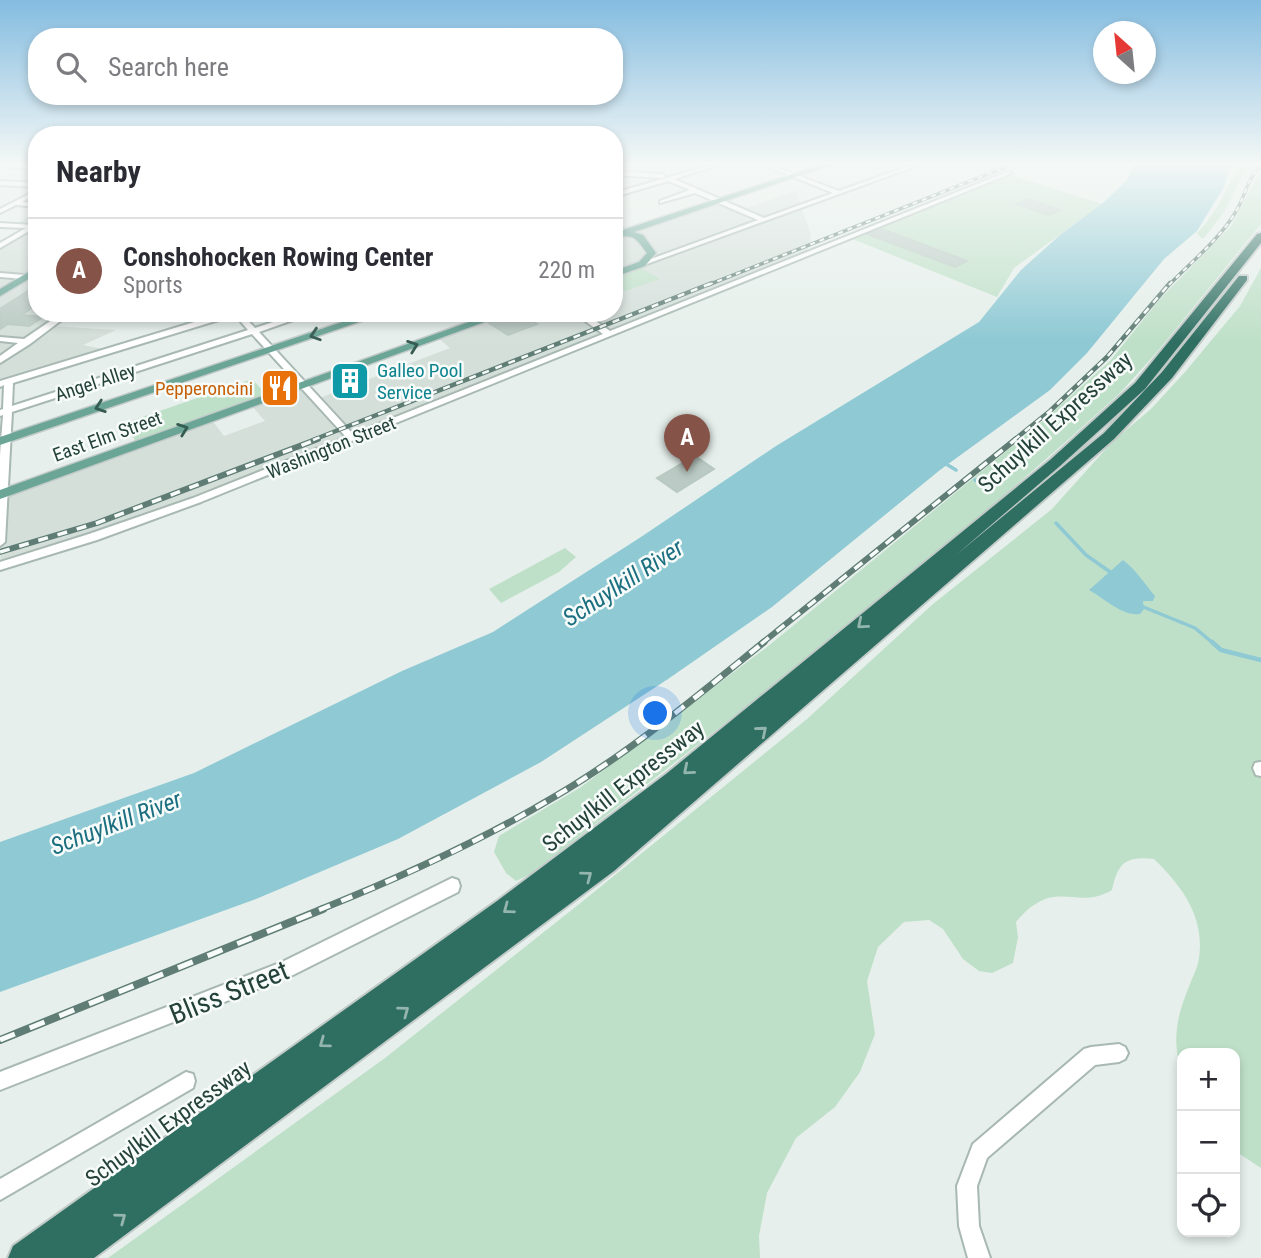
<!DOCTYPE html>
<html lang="en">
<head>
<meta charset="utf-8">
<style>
  body { margin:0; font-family:"Roboto Condensed",sans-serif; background:#f7f7f7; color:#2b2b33 }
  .controls { position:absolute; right:21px; bottom:21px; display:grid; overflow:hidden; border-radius:14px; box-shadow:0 4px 10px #0003 }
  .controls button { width:63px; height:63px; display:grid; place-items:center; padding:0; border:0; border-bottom:2px solid #e1e1e2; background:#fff; color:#2b2b33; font:35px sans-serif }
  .compass { position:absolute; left:1093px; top:21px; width:63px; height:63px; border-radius:50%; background:#fff; box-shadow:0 4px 10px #0003; rotate:333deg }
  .you { position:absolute; left:656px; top:714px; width:24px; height:24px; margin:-18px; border:5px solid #fff; border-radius:50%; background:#1a73e8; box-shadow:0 0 0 10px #1a73e833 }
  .badge { display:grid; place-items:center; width:46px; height:46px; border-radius:50%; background:#855347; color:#fff; font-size:23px; font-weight:700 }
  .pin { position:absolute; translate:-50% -58px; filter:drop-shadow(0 2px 4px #0008) }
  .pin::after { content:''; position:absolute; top:37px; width:24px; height:21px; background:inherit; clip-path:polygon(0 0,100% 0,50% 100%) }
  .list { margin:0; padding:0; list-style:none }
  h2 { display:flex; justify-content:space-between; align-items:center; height:91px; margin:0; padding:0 28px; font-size:30px }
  h2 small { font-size:23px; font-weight:400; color:#7c7c81 }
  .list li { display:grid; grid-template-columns:46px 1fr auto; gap:21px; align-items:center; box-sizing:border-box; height:105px; padding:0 28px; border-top:2px solid #e1e1e2 }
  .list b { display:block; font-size:26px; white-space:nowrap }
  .list p { margin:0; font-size:23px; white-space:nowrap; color:#7c7c81 }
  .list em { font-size:23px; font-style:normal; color:#7c7c81 }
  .icon { flex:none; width:38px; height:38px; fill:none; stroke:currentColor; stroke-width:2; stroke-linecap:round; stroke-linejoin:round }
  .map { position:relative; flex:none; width:1261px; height:1258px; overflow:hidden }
  .search { position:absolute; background:#fff; box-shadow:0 4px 10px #0003; left:28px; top:28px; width:595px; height:77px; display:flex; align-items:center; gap:18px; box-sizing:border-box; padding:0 24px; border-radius:28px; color:#7c7c81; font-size:26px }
  .panel { position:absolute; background:#fff; box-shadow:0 4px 10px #0003; left:28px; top:126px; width:595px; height:196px; border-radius:28px }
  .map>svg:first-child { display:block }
  .built { fill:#d4dfda }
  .green { fill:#bfe0c8 }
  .water { fill:#8ec9d4 }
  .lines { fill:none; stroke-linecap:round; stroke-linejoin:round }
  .stream-far1 { stroke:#8ec9d4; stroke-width:3.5 }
  .stream { stroke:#8ec9d4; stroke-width:4.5 }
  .building { fill:#bbcac4; stroke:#b8c9c2; stroke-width:2 }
  .minor-casing { stroke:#a8b8b2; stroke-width:4 }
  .major-casing { stroke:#c2cac8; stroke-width:3 }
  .highway-casing { stroke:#c2cac8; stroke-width:4 }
  .minor { fill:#fff; fill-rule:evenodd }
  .major { fill:#6aa596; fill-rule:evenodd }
  .highway { fill:#2f6f62; fill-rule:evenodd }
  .rail-far4-casing { stroke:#5f7d75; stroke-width:3.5 }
  .rail-far3-casing { stroke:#5f7d75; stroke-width:4.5 }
  .rail-far2-casing { stroke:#5f7d75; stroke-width:6 }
  .rail-far1-casing { stroke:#5f7d75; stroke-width:7 }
  .rail-casing { stroke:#5f7d75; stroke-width:8 }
  .rail-far4 { stroke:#f7fbf9; stroke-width:2; stroke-dasharray:5; stroke-linecap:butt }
  .rail-far3 { stroke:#f7fbf9; stroke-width:2.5; stroke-dasharray:7; stroke-linecap:butt }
  .rail-far2 { stroke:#f7fbf9; stroke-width:3.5; stroke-dasharray:10; stroke-linecap:butt }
  .rail-far1 { stroke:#f7fbf9; stroke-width:4.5; stroke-dasharray:12; stroke-linecap:butt }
  .rail { stroke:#f7fbf9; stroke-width:5; stroke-dasharray:16; stroke-linecap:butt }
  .oneway { stroke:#365b51 }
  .oneway2 { stroke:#93b5ae }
  .labels { text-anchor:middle; stroke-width:5; stroke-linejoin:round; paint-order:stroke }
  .far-culture-label { font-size:19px; fill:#0d838f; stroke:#f7fbf9; text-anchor:start }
  .far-street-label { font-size:19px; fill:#24423a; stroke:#f7fbf9 }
  .far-food-label { font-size:19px; fill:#c56008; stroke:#f7fbf9; text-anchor:end }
  .street-label { font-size:23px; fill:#24423a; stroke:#f7fbf9 }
  .water-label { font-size:24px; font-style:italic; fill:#1c6f80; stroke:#f7fbf9 }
  .near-street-label { font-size:28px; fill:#24423a; stroke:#f7fbf9 }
</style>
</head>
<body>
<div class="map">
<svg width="1261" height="1258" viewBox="0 0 1261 1258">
  <rect width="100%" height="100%" fill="#e6efeb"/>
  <!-- built -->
  <g class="built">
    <path d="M 796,191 L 811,235 L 807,252 L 822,250 L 266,473 L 0,566 L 4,494 L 211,419 L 224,436 L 265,421 L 251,405 L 302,386 L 317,399 L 450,348 L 437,337 L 504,313 L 614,313 L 614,274 L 622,271 L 614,266 L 614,236 L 720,200 L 741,210 Z"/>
    <path d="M 37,212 L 37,313 L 67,313 L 51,326 L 116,330 L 83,345 L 113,351 L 0,384 L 0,246 L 31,228 L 11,226 Z"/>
  </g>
  <!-- green -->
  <g class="green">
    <path d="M 1237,165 L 1251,165 L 1239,182 L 1224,212 L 1204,238 L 1201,238 L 1197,233 C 1214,216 1230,187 1237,165 Z"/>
    <path d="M 1261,170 L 1261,224 L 1157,352 L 1120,393 C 932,564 731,720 529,875 L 516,881 L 506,873 L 494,852 L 499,836 L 581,787 L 767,647 L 1037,426 L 1110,361 L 1159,300 L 1231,226 Z"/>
    <path d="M 1010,175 L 1102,204 L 1014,268 L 997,297 L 850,238 Z"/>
    <path d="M 641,268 L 660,279 L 625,291 L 614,284 L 614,278 Z"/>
    <path d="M 1261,268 L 1261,1168 L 1235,1151 L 1235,1053 L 1182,1053 L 1182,1073 C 1171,1039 1177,1016 1190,984 C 1193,976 1198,967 1199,958 C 1205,917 1182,886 1154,859 C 1125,856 1118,863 1112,890 C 1075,912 1055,875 1016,922 L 1018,937 L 1013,963 L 992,973 L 979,971 L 963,959 L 943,929 L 929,920 L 904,922 L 878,947 L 867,981 L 875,1034 L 860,1072 L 835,1107 L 796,1138 L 767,1193 L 759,1236 L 760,1258 L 108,1258 L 385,1058 L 583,901 L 807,719 L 933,604 L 1052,509 L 1113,441 L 1151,409 L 1185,372 L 1240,306 Z"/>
    <path d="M 252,379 L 267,395 L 136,442 L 125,423 Z"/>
    <path d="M 565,548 L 576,557 L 559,572 L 501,603 L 489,589 Z"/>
  </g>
  <!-- water -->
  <g class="water">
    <path d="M 1134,165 L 1231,165 L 1224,187 L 1197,231 L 1164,259 L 1087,353 L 1050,390 L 940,470 L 772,607 L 668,679 L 541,762 L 398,839 L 256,899 L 0,992 L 0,842 L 194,773 L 402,671 L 493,632 L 641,537 L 776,446 L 979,322 L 1021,270 L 1060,235 L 1104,202 L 1127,180 Z"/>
    <path d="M 1123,560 C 1136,570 1144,583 1155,596 L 1153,601 L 1143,601 L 1144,609 L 1140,614 C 1123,617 1104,598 1089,590 Z"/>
  </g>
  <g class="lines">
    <!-- stream-far1 -->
    <g class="stream-far1">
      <path d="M 946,464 L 956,470"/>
      <path d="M 975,480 L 989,487"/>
      <path d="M 1056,523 L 1086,555 L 1113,574"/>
      <path d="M 1141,606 L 1195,628 L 1214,644"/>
    </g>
    <!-- stream -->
    <path class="stream" d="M 1212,642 L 1221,650 L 1261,660"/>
  </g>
  <!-- building -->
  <g class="building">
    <path d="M 1028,199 L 1061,210 L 1049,215 L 1016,204 Z"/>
    <path d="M 882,229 L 967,261 L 955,267 L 867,234 Z"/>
    <path d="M 31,289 L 37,290 L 37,304 L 22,315 L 43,317 L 29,326 L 8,324 L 0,329 L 0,309 Z"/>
    <path d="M 517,313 L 546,314 L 531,320 L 537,324 L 508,335 L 489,323 Z"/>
    <path d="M 695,456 L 714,469 L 677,492 L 657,478 Z"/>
  </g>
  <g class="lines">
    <!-- minor casing -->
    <g class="minor-casing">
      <g id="minor">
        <path d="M 6,165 L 37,165 L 37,169 L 9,167 Z"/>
        <path d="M 711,165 L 719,165 L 674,179 L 764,218 L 833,193 L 763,165 L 771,165 L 839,191 L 911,165 L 919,165 L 644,265 L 640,265 L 640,263 L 758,220 L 695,193 L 660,203 L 660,201 L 690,190 L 668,181 L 614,197 L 614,193 Z"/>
        <path d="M 614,171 L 662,174 L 665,176 L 662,178 L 614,175 Z"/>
        <path d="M 1007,172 L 1012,173 L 201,502 L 97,540 L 0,570 L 0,562 L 89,534 L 193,498 L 346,437 L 252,334 L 12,412 L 5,542 L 0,546 L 0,455 L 3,415 L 0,416 L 0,410 L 3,409 L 4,385 L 0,387 L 0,381 L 224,313 L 241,313 L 255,328 L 300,313 L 313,313 L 259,332 L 353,434 L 603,334 L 574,313 L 584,313 L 610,331 ZM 235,315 L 248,330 L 12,406 L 13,383 Z"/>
        <path d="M 0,181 L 37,183 L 37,187 L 0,185 Z"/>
        <path d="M 37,190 L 37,194 L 22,202 L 37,203 L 37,207 L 16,205 L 0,213 L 0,209 Z"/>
        <path d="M 0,223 L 33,225 L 36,227 L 0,248 L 0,243 L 26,228 L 0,227 Z"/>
        <path d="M 614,225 L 627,231 L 628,232 L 625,234 L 614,230 Z"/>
        <path d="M 0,273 L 37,276 L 37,280 L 0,277 Z"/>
        <path d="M 62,313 L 71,313 L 30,344 L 0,363 L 0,356 L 18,343 L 0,341 L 0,337 L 24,339 Z"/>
        <path d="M 1260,762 L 1261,762 L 1261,776 L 1256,775 L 1253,768 L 1255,763 Z"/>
        <path d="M 452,878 L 458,880 L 460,886 L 458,892 L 293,975 L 0,1090 L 0,1072 L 282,962 Z"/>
        <path d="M 1119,1044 L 1125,1047 L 1128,1053 L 1125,1059 L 1119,1062 L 1095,1065 L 987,1158 L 977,1186 L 979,1226 L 990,1258 L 968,1258 L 959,1226 L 957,1186 L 973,1144 L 1084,1049 L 1091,1047 Z"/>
        <path d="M 186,1072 L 193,1074 L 195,1081 L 193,1088 L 0,1200 L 0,1179 Z"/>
      </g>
    </g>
    <!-- major casing -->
    <g class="major-casing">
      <g id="major">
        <path d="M 820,165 L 831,165 L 634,232 L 643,235 L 656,253 L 645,266 L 614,277 L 614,271 L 639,262 L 647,253 C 636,238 634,233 614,238 L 614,233 Z"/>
        <path d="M 37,267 L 37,274 L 0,296 L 0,289 Z"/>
        <path d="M 369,313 L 385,313 L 0,445 L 0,437 Z"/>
        <path d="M 494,313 L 509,313 L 0,499 L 0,490 Z"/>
      </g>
    </g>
    <!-- highway casing -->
    <g class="highway-casing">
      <path id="highway" d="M 1261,233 L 1261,243 L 1145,389 L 1060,466 L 956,555 L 1104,433 L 1162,372 L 1239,276 L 1247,276 L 1247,280 L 1172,378 L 1114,439 L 614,871 L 94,1258 L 8,1258 L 13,1246 L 497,901 L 666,774 L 1050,460 L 1135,383 L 1257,234 Z"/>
    </g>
    <!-- minor -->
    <use href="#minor" class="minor"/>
    <!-- major -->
    <use href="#major" class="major"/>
    <!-- highway -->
    <use href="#highway" class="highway"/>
    <!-- rail-far4 casing -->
    <g class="rail-far4-casing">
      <g id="rail-far4">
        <path d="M 708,285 L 1011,165"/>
        <path d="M 1169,285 C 1191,262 1218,241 1235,213 C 1245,198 1247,178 1261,166"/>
      </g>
    </g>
    <!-- rail-far3 casing -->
    <g class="rail-far3-casing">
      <g id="rail-far3">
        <path d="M 313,440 L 712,283"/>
        <path d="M 1014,440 L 1050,411 L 1107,357 L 1170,283"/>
      </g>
    </g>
    <!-- rail-far2 casing -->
    <g class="rail-far2-casing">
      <g id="rail-far2">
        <path d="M 0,552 L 97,523 L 318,439"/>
        <path d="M 761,644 L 1016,439"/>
      </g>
    </g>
    <!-- rail-far1 casing -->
    <g class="rail-far1-casing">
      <path id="rail-far1" d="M 319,910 C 399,878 479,842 554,797 C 628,754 697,696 764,642"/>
    </g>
    <!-- rail casing -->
    <g class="rail-casing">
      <path id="rail" d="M 0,1040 L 323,909"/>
    </g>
    <!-- rail-far4 -->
    <use href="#rail-far4" class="rail-far4"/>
    <!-- rail-far3 -->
    <use href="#rail-far3" class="rail-far3"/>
    <!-- rail-far2 -->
    <use href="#rail-far2" class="rail-far2"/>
    <!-- rail-far1 -->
    <use href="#rail-far1" class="rail-far1"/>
    <!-- rail -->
    <use href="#rail" class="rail"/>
  </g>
  <!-- one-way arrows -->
  <defs><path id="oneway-chevron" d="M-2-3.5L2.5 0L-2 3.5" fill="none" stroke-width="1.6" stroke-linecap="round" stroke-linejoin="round" transform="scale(1.75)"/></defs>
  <g class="oneway">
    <use href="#oneway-chevron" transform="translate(315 335) rotate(162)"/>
    <use href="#oneway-chevron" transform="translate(413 346) rotate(-20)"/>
    <use href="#oneway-chevron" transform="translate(100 407) rotate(161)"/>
    <use href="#oneway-chevron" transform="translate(183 429) rotate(-20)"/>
  </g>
  <g class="oneway2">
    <use href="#oneway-chevron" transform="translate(862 624) rotate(140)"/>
    <use href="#oneway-chevron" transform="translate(762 731) rotate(-40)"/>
    <use href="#oneway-chevron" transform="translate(688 770) rotate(140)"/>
    <use href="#oneway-chevron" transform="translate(587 876) rotate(-37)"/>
    <use href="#oneway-chevron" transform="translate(508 909) rotate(143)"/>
    <use href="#oneway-chevron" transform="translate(404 1011) rotate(-37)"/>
    <use href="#oneway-chevron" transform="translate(324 1043) rotate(144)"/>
    <use href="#oneway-chevron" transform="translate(121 1218) rotate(-36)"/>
  </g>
  <!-- sky -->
  <linearGradient id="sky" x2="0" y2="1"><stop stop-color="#84bce0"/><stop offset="0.48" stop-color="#f4f8f6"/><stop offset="1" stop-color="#f4f8f6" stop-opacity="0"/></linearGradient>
  <rect width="1261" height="341" fill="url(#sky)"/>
  <!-- icons -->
  <defs>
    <g id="building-square" transform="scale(2.0125)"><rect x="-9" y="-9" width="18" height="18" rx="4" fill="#0f9aa8" stroke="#f7fbf9"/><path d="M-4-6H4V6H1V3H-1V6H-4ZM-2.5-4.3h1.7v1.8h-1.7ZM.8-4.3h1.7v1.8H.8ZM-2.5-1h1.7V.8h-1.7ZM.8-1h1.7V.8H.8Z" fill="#fff"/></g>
    <g id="restaurant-square" transform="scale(2.0125)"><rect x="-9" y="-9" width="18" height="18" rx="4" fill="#e8710a" stroke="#f7fbf9"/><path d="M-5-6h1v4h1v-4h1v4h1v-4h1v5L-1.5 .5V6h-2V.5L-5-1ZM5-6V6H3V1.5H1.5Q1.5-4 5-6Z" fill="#fff"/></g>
  </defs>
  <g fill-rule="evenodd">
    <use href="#building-square" x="350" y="381"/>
    <use href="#restaurant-square" x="280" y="388"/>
  </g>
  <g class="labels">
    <!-- far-culture labels -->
    <g class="far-culture-label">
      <text x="377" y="377">Galleo Pool<tspan x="377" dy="22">Service</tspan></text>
    </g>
    <!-- far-street labels -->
    <g class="far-street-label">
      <text transform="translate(95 382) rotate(-18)" y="7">Angel Alley</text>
      <text transform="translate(107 436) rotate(-20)" y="7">East Elm Street</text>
      <text transform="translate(331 447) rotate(-22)" y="7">Washington Street</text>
    </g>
    <!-- far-food labels -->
    <g class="far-food-label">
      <text x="253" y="395">Pepperoncini</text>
    </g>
    <!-- street labels -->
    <g class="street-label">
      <text transform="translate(1055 422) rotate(-42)" y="8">Schuylkill Expressway</text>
      <text transform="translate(623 786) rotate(-38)" y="8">Schuylkill Expressway</text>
      <text transform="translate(168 1123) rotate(-36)" y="8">Schuylkill Expressway</text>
    </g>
    <!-- water labels -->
    <g class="water-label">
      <text transform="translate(623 583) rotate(-33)" y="8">Schuylkill River</text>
      <text transform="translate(116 823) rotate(-21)" y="8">Schuylkill River</text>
    </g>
    <!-- near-street labels -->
    <g class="near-street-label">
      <text transform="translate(229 992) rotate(-22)" y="10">Bliss Street</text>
    </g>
  </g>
</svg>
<div class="controls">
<button>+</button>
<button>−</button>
<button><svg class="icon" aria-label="locate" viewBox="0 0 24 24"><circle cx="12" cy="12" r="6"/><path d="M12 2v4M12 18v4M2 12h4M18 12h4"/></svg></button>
</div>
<svg class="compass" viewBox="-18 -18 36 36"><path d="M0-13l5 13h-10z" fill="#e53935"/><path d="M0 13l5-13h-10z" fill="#7c7c81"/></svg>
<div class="you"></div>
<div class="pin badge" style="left:687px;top:472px">A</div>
<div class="search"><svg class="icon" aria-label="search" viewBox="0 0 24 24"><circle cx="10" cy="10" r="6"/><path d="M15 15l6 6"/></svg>Search here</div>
<section class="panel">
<h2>Nearby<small></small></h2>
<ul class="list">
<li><span class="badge">A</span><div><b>Conshohocken Rowing Center</b><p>Sports</p></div><em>220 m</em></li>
</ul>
</section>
</div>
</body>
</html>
